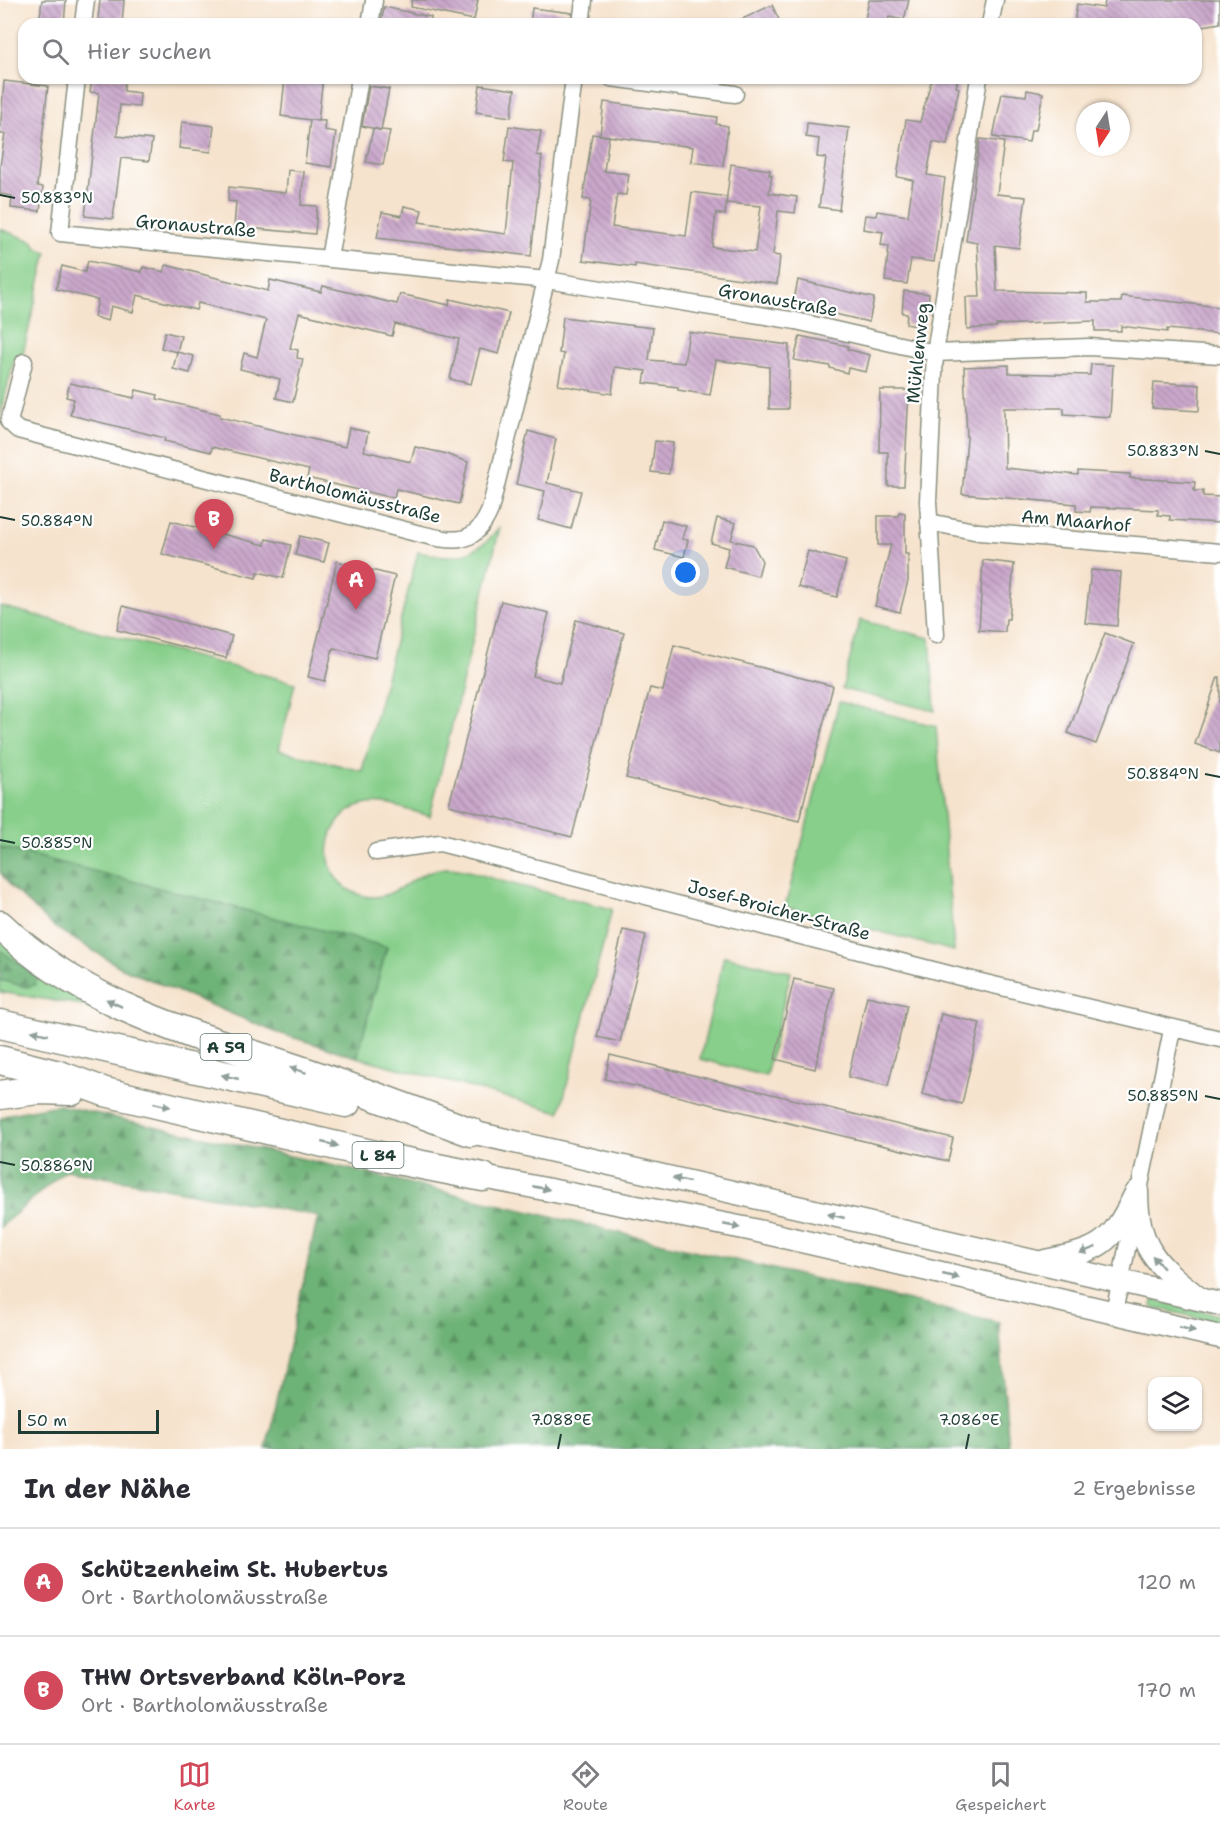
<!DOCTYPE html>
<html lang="de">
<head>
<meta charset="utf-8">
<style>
  body { margin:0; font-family:"Shantell Sans",sans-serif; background:#f2f2f3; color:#2b2b33 }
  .controls { position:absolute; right:18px; bottom:18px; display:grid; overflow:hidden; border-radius:12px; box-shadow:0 2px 4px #0004 }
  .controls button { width:54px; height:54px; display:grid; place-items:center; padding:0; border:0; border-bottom:2px solid #e1e1e2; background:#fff; color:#2b2b33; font:30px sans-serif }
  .compass { position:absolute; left:1076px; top:102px; width:54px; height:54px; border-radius:50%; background:#fff; box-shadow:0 2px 4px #0004; rotate:192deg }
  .scale { position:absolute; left:18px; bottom:15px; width:141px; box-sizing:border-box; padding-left:6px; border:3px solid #1f3d34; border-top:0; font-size:16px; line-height:21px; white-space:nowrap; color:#1f3d34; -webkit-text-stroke:4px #fff; paint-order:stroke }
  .you { position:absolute; left:686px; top:573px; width:21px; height:21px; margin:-15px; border:4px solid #fff; border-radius:50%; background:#1a73e8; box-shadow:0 0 0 9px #1a73e833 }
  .badge { display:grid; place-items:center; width:39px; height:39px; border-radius:50%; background:#d1495b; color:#fff; font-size:20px; font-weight:700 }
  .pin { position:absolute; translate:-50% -50px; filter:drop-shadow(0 2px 3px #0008) }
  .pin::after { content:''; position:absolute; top:32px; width:21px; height:18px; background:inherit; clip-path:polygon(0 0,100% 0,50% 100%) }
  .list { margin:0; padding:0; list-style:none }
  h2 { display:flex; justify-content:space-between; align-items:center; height:78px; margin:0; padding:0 24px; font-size:26px }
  h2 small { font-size:20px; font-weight:400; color:#7c7c81 }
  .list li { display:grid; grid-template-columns:39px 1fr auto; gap:18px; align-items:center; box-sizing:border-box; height:108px; padding:0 24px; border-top:2px solid #e1e1e2 }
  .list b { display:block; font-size:22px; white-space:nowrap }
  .list p { margin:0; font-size:20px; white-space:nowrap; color:#7c7c81 }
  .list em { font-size:20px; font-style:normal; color:#7c7c81 }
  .icon { flex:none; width:33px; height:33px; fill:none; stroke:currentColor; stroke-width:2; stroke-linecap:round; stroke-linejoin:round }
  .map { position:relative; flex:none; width:1220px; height:1449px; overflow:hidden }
  .search { position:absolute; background:#fff; box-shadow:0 2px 4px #0004; left:18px; right:18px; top:18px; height:66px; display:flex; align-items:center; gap:15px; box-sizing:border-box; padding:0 21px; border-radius:18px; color:#7c7c81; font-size:22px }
  .sheet { height:294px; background:#fff }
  nav { display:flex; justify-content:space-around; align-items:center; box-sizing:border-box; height:84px; border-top:2px solid #e1e1e2; background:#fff; font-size:16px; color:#7c7c81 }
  nav a { display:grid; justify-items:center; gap:3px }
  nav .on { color:#d1495b }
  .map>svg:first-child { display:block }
  .green { fill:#87cf8a; stroke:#53865f; stroke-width:1.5 }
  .forest { fill:url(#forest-firs); stroke:#467855; stroke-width:1.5 }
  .building { fill:url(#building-back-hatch) }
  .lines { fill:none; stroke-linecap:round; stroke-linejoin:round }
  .street-casing { stroke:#8a9080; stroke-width:19 }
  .secondary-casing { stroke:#8a9080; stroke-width:25 }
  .highway-casing { stroke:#8a9080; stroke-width:31 }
  .street { stroke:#fff; stroke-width:16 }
  .secondary { stroke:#fff; stroke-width:22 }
  .highway { stroke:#fff; stroke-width:28 }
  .oneway { fill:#8f9e9a }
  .ticks { fill:none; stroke:#1f3d34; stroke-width:2 }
  .labels { text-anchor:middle; stroke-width:4.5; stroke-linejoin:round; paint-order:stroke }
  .shield { fill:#fff; stroke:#627771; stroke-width:1.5 }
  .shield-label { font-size:16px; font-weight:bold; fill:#1f3d34 }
  .street-label { font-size:18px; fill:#1f3d34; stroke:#fff }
  .ticks-label { font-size:15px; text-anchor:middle; fill:#1f3d34; stroke:#fff; stroke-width:4.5; stroke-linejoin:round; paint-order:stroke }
</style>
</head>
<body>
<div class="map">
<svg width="1220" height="1449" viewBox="0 0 1220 1449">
  <defs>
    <pattern id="forest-firs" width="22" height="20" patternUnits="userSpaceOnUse" patternTransform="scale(1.5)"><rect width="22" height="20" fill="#6db276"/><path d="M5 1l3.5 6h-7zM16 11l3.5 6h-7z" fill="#599262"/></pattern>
    <pattern id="building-back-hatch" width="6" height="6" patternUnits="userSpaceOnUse" patternTransform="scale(1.5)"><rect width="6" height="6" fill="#cba8cc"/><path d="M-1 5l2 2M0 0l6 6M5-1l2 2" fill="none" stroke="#a48aa6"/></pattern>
  </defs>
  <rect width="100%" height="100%" fill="#fff"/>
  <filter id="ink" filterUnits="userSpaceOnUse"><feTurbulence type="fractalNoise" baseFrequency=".0167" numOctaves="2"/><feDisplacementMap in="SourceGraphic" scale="12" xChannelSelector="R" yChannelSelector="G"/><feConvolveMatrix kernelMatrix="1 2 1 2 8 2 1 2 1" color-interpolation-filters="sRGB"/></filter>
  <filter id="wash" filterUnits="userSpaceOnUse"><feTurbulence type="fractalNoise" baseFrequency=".008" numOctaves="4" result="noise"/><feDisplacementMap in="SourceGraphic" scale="24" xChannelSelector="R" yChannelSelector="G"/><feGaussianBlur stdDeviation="1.35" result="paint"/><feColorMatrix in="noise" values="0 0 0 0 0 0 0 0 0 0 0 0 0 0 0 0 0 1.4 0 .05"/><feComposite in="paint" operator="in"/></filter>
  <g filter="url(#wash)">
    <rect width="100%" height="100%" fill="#f6e3cd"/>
    <!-- green -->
    <g class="green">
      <path d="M 0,229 L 32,241 L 38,249 L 47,252 L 23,353 L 18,361 L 14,360 L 0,417 Z"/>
      <path d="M 500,527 L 430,816 C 409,811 384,799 363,805 C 322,816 315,876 355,893 C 393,910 411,869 447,868 C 465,868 484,876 501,881 C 538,890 575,900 612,909 L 560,1112 L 357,1057 L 387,947 L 0,847 L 0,606 L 295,683 L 279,750 L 362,771 L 418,552 C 444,558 465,560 487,541 C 492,537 495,531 500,527 Z"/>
      <path d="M 860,620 L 930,638 L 935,711 L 842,689 Z"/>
      <path d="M 839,702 L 936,726 L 954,951 L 785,907 Z"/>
      <path d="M 0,935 L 94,1007 L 0,992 L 0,980 L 27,987 L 37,977 L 0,950 Z"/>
      <path d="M 724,956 L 791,972 L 766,1076 L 700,1059 Z"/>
      <path d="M 1153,1300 L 1220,1315 L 1220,1323 L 1152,1307 Z"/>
    </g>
    <!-- forest -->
    <g class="forest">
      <path d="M 0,847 L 387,947 L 357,1057 L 275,1032 L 122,968 L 54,927 L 11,887 L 0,872 Z"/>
      <path d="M 0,950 L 37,977 L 35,985 L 27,987 L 0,980 Z"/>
      <path d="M 58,1105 L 349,1169 L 999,1322 L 1009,1449 L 266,1449 L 318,1216 L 66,1170 L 0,1227 L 0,1119 L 9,1114 Z"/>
    </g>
    <g id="blocks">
      <!-- building -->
      <g class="building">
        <path d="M 42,0 L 66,0 L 64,24 L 39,24 Z"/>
        <path d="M 100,0 L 124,0 L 122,24 L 103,24 L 104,20 L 98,19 Z"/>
        <path d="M 412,0 L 478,0 L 474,20 L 411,7 Z"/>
        <path d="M 869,0 L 909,0 L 904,20 L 889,17 L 887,24 L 864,24 Z"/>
        <path d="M 1105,0 L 1220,0 L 1220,23 L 1203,26 L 1074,24 L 1077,4 L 1104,8 Z"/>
        <path d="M 772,5 L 781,24 L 732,24 Z"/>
        <path d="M 384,7 L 431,17 L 431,24 L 381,24 Z"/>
        <path d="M 532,8 L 572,13 L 571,24 L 530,24 Z"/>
        <path d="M 92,78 L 125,78 L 124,91 L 140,93 L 139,107 L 120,105 L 117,136 L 152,140 L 149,161 L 121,158 L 113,219 L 85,216 L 99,93 L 90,92 Z"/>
        <path d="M 285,78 L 323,78 L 318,121 L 281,116 Z"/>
        <path d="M 932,78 L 958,78 L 956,87 L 959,88 L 947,145 L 933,142 L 927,175 L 945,178 L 934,262 L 911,259 L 907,284 L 885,281 L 889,246 L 881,245 L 883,232 L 863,229 L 865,215 L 876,216 L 877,211 L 908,216 L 913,180 L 897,177 L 906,120 L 920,122 Z"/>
        <path d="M 4,81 L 48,86 L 37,186 L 43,187 L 40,211 L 11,208 L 12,196 L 0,194 L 0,166 L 5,134 L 0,134 Z"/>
        <path d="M 480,85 L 515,90 L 511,117 L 476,112 Z"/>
        <path d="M 369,86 L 389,89 L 381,130 L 362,126 Z"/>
        <path d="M 1027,90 L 1043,93 L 1036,130 L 1031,130 L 1029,142 L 993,137 L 1002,93 L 1026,96 Z"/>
        <path d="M 604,102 L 717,117 L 716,124 L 728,126 L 723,166 L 691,162 L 693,147 L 600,135 Z"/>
        <path d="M 310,120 L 325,121 L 324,130 L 336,132 L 331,167 L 305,163 Z"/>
        <path d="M 182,122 L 214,126 L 211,152 L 179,148 Z"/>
        <path d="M 807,123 L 849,128 L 839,210 L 819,207 L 826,158 L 817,157 L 819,139 L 806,137 Z"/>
        <path d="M 509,126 L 541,131 L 537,155 L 542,156 L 531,256 L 377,238 L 382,212 L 402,216 L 404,206 L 422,210 L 419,222 L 506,234 L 513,163 L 504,162 Z"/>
        <path d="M 373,129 L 390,131 L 383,165 L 366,162 Z"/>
        <path d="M 592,134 L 609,136 L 604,171 L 629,174 L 626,195 L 617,194 L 612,227 L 686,236 L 692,192 L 727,197 L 725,215 L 716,213 L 712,247 L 755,252 L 761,206 L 726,203 L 731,164 L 770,170 L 769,175 L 772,175 L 769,193 L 797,197 L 795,213 L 778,211 L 773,255 L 780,256 L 777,284 L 635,264 L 635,267 L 583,260 L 591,200 L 583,199 Z"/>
        <path d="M 980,139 L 1004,142 L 997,194 L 1026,197 L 1019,248 L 995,245 L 997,291 L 1087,293 L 1087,302 L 1121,302 L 1122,296 L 1220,307 L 1220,334 L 1167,329 L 1167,332 L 1121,326 L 1121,331 L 1095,331 L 1095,321 L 996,325 L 996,327 L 967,329 L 966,297 L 980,297 L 977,243 L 966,241 Z"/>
        <path d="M 288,170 L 304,172 L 301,205 L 317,206 L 315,234 L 234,227 L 236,202 L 228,201 L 229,187 L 286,193 Z"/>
        <path d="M 88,261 L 142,272 L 143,267 L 164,272 L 166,265 L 268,291 L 270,280 L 321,292 L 323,286 L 397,304 L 400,294 L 449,305 L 450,299 L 509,313 L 499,354 L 480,349 L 471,384 L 450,379 L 459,339 L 395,324 L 392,336 L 299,313 L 290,348 L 298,350 L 297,358 L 303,359 L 293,402 L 276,398 L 280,379 L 240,369 L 244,353 L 257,357 L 266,320 L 198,303 L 196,310 L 137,295 L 133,312 L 111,306 L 108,321 L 94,317 L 98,300 L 56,289 L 62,266 L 85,272 Z"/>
        <path d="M 798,280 L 874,298 L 869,322 L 793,304 Z"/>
        <path d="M 904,291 L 929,294 L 927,316 L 922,316 L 921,327 L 906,324 L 907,314 L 902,313 Z"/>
        <path d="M 563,317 L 653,328 L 649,360 L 684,363 L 689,332 L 789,345 L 788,409 L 769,409 L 769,367 L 716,360 L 710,395 L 678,390 L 678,387 L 644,383 L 646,371 L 615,367 L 612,394 L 558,385 L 564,354 L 559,353 Z"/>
        <path d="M 165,332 L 181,336 L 177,352 L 161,348 Z"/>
        <path d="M 800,336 L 848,346 L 847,349 L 870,355 L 866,372 L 848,368 L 847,373 L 830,368 L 830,366 L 794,360 Z"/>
        <path d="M 177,352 L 194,356 L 190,373 L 173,369 Z"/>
        <path d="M 1091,364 L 1113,365 L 1110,417 L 1064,414 L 1064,408 L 1004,408 L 1005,468 L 1078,475 L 1078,471 L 1130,474 L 1130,478 L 1195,482 L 1194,491 L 1203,491 L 1203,496 L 1220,497 L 1220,523 L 1170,520 L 1170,516 L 1158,515 L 1158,510 L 1091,507 L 1090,512 L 1076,511 L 1076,504 L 962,494 L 967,439 L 964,367 L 1009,365 L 1009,373 L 1090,375 Z"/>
        <path d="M 1154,382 L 1200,385 L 1199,411 L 1152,408 Z"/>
        <path d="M 70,383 L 134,398 L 136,390 L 158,395 L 157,399 L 220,414 L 220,417 L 345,447 L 349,428 L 368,432 L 364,451 L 411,462 L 415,447 L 443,453 L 468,462 L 459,504 L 396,489 L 394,498 L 337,485 L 307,478 L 309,470 L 212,447 L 211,452 L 164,441 L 165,438 L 70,415 L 74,399 L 66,397 Z"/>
        <path d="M 880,390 L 909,390 L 904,486 L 888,486 L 888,452 L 879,452 Z"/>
        <path d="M 528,431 L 556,439 L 547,483 L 581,491 L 571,529 L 538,520 L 545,491 L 516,484 Z"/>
        <path d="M 655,441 L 673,443 L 669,474 L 651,472 Z"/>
        <path d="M 899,512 L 905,513 L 905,554 L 908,554 L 908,581 L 900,612 L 875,606 L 891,545 L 878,545 L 878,516 L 898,516 Z"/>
        <path d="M 717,518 L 736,523 L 731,540 L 753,545 L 762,561 L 758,576 L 724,567 L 729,548 L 711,543 Z"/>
        <path d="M 662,520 L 686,526 L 682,539 L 688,540 L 684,557 L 655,550 Z"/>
        <path d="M 171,521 L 265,545 L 266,539 L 291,545 L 283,578 L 258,572 L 256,578 L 162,554 Z"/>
        <path d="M 300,536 L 329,543 L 324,562 L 295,555 Z"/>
        <path d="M 808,551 L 846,561 L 837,597 L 798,587 Z"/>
        <path d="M 983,560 L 1014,564 L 1009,619 L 1006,619 L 1005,632 L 979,630 Z"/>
        <path d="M 337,561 L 395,576 L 375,658 L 333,648 L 325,681 L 308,677 Z"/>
        <path d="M 1091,570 L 1121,572 L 1117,626 L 1085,623 Z"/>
        <path d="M 501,601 L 549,613 L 533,676 L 560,683 L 576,620 L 624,633 L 572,837 L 449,805 Z"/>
        <path d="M 123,606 L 232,636 L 226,658 L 117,630 Z"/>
        <path d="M 1105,633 L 1134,644 L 1096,744 L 1068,733 Z"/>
        <path d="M 674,645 L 833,686 L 799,821 L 626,778 L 650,688 L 663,691 Z"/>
        <path d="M 1218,677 L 1220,677 L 1220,753 L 1195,744 Z"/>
        <path d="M 623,930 L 646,935 L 620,1042 L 597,1037 Z"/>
        <path d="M 794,979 L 834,988 L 815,1069 L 775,1059 Z"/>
        <path d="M 867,996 L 907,1005 L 888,1086 L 848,1077 Z"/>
        <path d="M 941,1014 L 980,1023 L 962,1104 L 922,1094 Z"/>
        <path d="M 610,1055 L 953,1138 L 948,1161 L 605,1079 Z"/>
      </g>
    </g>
  </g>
  <g filter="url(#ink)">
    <use href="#blocks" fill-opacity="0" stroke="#8a9080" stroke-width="1.5"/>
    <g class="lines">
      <!-- street casing -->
      <g class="street-casing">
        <g id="street">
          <path d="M 83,24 L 86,0"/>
          <path d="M 370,24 L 374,1"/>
          <path d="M 581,24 L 584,0"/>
          <path d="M 990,24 L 995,0"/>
          <path d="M 77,78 L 60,233 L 547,280 L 796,321 L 935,353 L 1089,347 L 1220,355"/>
          <path d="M 611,78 L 735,94"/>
          <path d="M 329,259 L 360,78"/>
          <path d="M 24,362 L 9,422 L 18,430 L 416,533 C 451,541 474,549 490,510 L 551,260 L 574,78"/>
          <path d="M 929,522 L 979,532 L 1220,552"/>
          <path d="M 936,635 L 928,501 L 935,353 L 979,78"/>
          <path d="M 376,852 L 440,843 L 960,977 L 1220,1039"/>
          <path d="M 1114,1312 L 1172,1030"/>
        </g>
      </g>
      <!-- secondary casing -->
      <g class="secondary-casing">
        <g id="secondary">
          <path d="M 471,1132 L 1220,1304"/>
          <path d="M 483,1177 L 749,1229 L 1220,1337"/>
          <path d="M 1137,1192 C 1137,1246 1155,1264 1196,1296"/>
          <path d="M 1045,1261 C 1100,1250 1110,1246 1135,1195"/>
        </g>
      </g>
      <!-- highway casing -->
      <g class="highway-casing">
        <g id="highway">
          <path d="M 0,925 C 83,1006 193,1034 300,1070 C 357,1089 414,1111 471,1132"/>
          <path d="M 0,1024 L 346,1103"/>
          <path d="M 0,1060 L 59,1075 L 105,1092 L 397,1160 L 483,1177"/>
          <path d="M 0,1095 L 38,1090 L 72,1091"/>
        </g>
      </g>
      <!-- street -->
      <use href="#street" class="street"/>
      <!-- secondary -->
      <use href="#secondary" class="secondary"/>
      <!-- highway -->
      <use href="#highway" class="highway"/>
    </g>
    <!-- one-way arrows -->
    <defs><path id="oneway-solid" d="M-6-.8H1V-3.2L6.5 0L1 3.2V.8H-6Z" transform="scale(1.5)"/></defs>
    <g class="oneway">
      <use href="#oneway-solid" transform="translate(114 1003) rotate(-154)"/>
      <use href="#oneway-solid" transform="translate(40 1033) rotate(-167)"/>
      <use href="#oneway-solid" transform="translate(298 1070) rotate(-162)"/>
      <use href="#oneway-solid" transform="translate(230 1077) rotate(-167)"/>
      <use href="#oneway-solid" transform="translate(162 1105) rotate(13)"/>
      <use href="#oneway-solid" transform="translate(330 1144) rotate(13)"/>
      <use href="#oneway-solid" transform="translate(681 1180) rotate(-167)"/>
      <use href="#oneway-solid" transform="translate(541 1188) rotate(11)"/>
      <use href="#oneway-solid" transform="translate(836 1216) rotate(-167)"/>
      <use href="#oneway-solid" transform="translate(732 1226) rotate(11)"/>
      <use href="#oneway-solid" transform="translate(1088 1250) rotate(159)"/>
      <use href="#oneway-solid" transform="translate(1158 1262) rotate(-131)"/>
      <use href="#oneway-solid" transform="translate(951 1276) rotate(13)"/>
      <use href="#oneway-solid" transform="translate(1187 1329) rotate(13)"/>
    </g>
  </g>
  <!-- ticks -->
  <path class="ticks" d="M 0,195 L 15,198M 1205,451 L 1220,454M 0,517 L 15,520M 1205,774 L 1220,777M 0,840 L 15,843M 1205,1096 L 1220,1099M 0,1162 L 15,1165M 558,1449 L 561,1434M 966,1449 L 969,1434"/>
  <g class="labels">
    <!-- shield labels -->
    <g class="shield">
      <rect x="200.5" y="1034" width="51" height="26" rx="4.5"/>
      <rect x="352.5" y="1142" width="51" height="26" rx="4.5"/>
    </g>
    <g class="shield-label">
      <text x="226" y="1053">A 59</text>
      <text x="378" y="1161">L 84</text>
    </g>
    <!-- street labels -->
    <g class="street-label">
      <text transform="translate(196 226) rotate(5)" y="6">Gronaustraße</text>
      <text transform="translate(778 300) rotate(10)" y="6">Gronaustraße</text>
      <text transform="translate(918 353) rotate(-84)" y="6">Mühlenweg</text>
      <text transform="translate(355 496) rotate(14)" y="6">Bartholomäusstraße</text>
      <text transform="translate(1076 521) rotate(5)" y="6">Am Maarhof</text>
      <text transform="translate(779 910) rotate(15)" y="6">Josef-Broicher-Straße</text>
    </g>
  </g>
  <g class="ticks-label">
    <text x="57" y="203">50.883°N</text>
    <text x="1163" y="456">50.883°N</text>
    <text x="57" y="526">50.884°N</text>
    <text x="1163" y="779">50.884°N</text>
    <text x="57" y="848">50.885°N</text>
    <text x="1163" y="1101">50.885°N</text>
    <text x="57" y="1171">50.886°N</text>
    <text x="561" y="1425">7.088°E</text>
    <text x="969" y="1425">7.086°E</text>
  </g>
</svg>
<div class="controls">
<button><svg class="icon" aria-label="layers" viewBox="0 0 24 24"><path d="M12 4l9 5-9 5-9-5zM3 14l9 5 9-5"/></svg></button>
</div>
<svg class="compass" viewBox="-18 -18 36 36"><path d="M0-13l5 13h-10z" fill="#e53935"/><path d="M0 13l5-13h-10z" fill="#7c7c81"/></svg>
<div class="scale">50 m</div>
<div class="you"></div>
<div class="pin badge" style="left:356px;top:610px">A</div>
<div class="pin badge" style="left:214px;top:549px">B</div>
<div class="search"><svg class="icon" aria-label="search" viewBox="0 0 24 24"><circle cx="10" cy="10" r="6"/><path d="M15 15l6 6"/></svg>Hier suchen</div>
</div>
<section class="sheet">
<h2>In der Nähe<small>2 Ergebnisse</small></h2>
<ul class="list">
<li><span class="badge">A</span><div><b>Schützenheim St. Hubertus</b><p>Ort · Bartholomäusstraße</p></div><em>120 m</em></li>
<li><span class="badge">B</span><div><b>THW Ortsverband Köln-Porz</b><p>Ort · Bartholomäusstraße</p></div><em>170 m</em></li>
</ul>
</section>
<nav>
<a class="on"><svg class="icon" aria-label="map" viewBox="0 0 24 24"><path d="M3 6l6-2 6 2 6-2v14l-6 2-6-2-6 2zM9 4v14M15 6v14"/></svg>Karte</a>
<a><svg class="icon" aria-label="directions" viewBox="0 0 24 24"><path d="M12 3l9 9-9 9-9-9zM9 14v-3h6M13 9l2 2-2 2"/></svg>Route</a>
<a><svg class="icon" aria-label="saved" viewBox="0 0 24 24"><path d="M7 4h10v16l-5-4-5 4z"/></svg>Gespeichert</a>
</nav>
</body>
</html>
